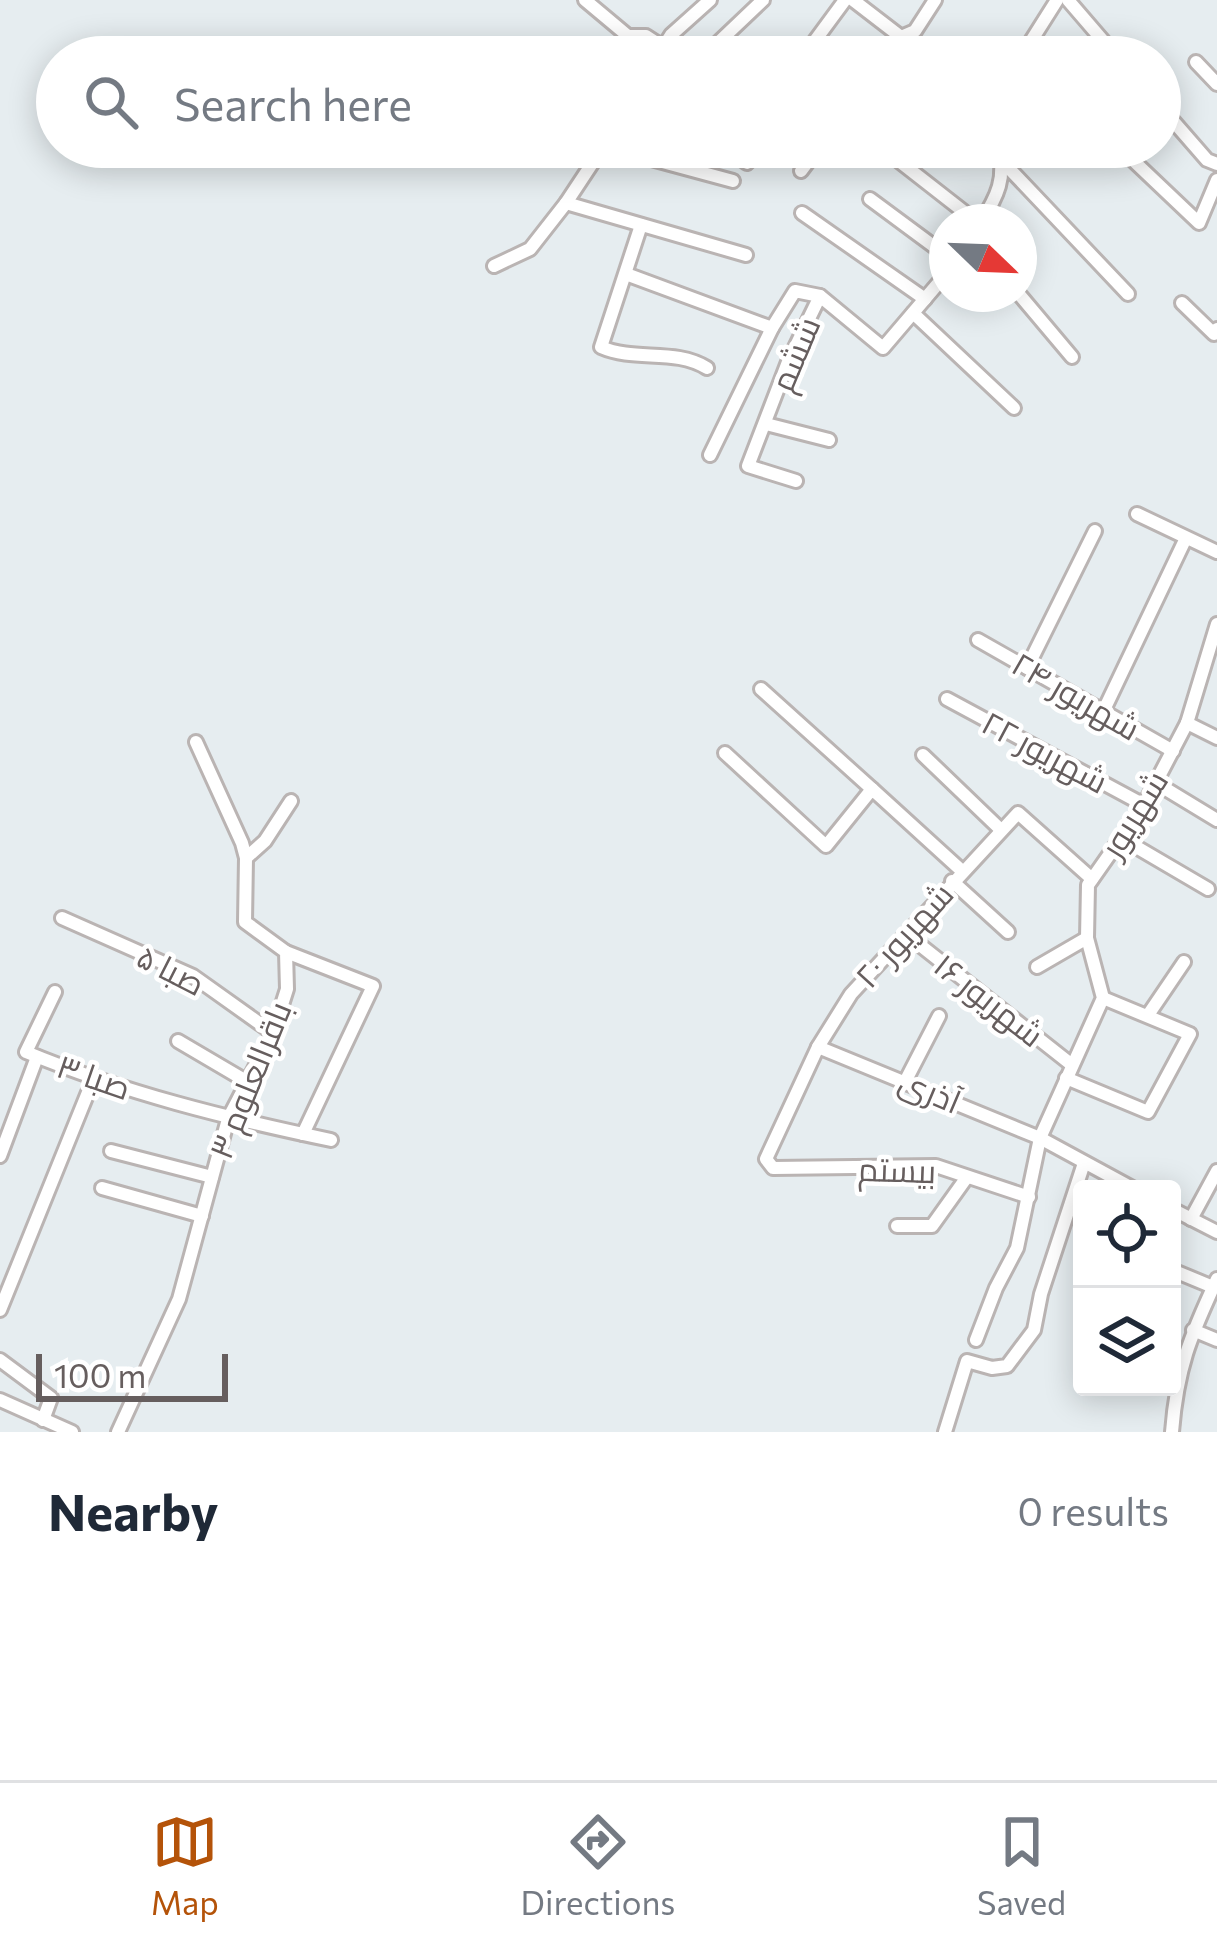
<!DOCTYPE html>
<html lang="en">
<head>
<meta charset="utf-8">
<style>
  body { margin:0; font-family:Commissioner,Cairo,sans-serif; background:#f6f6f7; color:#1f2937 }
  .controls { position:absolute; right:36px; bottom:36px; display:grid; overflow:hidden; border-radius:12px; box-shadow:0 6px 30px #0003 }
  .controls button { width:108px; height:108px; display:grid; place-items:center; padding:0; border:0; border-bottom:3px solid #e0e1e3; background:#fff; color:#1f2937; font:60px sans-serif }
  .compass { position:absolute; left:929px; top:204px; width:108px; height:108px; border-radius:50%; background:#fff; box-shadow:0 6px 30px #0003; rotate:113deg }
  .scale { position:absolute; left:36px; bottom:30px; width:192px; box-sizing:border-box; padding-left:12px; border:6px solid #665e5e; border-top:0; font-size:33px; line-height:42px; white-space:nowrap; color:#665e5e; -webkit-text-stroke:9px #fff; paint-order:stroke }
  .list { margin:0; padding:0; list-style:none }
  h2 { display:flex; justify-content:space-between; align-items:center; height:156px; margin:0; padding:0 48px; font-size:51px }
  h2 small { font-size:39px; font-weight:400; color:#747a83 }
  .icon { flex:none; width:66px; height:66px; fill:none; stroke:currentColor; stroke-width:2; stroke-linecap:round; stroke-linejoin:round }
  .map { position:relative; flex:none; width:1217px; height:1432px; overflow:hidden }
  .search { position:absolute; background:#fff; box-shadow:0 6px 30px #0003; left:36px; right:36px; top:36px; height:132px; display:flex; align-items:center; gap:30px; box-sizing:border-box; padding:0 42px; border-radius:66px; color:#747a83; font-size:45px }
  .sheet { height:348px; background:#fff }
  nav { display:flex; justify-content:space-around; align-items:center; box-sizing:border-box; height:168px; border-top:3px solid #e0e1e3; background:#fff; font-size:33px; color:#747a83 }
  nav a { display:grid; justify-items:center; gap:6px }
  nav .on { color:#b45309 }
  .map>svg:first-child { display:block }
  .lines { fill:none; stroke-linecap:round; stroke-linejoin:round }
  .minor-casing { stroke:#bab4b3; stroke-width:18 }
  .minor { stroke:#fff; stroke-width:12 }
  .labels { text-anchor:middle; stroke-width:9; stroke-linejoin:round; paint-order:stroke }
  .street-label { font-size:33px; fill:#665e5e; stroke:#fff }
</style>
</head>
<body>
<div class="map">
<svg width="1217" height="1432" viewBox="0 0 1217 1432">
  <rect width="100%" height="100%" fill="#e6edf0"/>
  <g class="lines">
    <!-- minor casing -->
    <g class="minor-casing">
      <g id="minor">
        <path d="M 585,0 L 628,36 L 646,36 L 663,47"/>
        <path d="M 853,0 L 901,37"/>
        <path d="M 1068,0 L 1117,57"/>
        <path d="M 657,57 L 671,35 L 710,0"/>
        <path d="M 703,57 L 763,0"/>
        <path d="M 803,57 L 845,0"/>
        <path d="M 886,57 L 901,37 L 915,31 L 935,0"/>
        <path d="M 1021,57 L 1057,0"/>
        <path d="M 1196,62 L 1217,84"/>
        <path d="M 1160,106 L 1207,160 L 1217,164"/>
        <path d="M 607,147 L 733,181"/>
        <path d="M 725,147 L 747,163"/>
        <path d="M 881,147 L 977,222"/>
        <path d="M 1119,147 L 1199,223 L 1217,180"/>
        <path d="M 1003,162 L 1128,294"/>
        <path d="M 801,171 L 819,147"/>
        <path d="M 870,199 L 947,256"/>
        <path d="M 566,203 L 746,255"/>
        <path d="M 802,213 L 925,299"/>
        <path d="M 981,222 C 997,197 1007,177 998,147"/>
        <path d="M 641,225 L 601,347 C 635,362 675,348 707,368"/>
        <path d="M 494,266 L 530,249 L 566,203 L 603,147"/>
        <path d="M 626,274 L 772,328 L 795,291 L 820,296"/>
        <path d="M 1019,294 L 1072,357"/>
        <path d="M 1182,303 L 1214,334 L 1217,329"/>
        <path d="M 913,313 L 1014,408"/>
        <path d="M 766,424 L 829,440"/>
        <path d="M 710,455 L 772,328"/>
        <path d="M 796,481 L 748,466 L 788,362 L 820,296 L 883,348 L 947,273"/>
        <path d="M 1137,514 L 1217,552"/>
        <path d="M 978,640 L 1173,751"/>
        <path d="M 1027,668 L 1095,531"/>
        <path d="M 761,689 L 872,789"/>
        <path d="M 947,699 L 1144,805"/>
        <path d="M 1103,712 L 1185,540"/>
        <path d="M 1187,723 L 1217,738"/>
        <path d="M 725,753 L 826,846 L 872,789 L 962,871"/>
        <path d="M 923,755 L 1000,829"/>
        <path d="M 1156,783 L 1217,820"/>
        <path d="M 1121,838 L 1208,889"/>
        <path d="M 246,858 L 265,841 L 291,801"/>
        <path d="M 952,881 L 1008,932"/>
        <path d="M 62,918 L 193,976 L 273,1033"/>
        <path d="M 906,934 L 1072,1065"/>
        <path d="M 286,952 L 373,986 L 303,1134"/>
        <path d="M 1037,967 L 1087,938"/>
        <path d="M 55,992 L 26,1052 C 125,1093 226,1118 331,1140"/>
        <path d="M 1148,1015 L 1184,962"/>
        <path d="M 178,1041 L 246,1081"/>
        <path d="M 818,1047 L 1040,1138 L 1134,1189"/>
        <path d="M 1066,1078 L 1148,1112 L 1190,1034 L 1103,998"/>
        <path d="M 906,1080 L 939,1016"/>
        <path d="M 111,1151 L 212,1177"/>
        <path d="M 0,1156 L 37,1057"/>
        <path d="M 102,1188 L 202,1216"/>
        <path d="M 1029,1197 L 936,1166 L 773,1168 L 766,1159 L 818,1047 L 851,994 L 1018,813 L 1092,879"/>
        <path d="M 1172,1209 L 1217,1232"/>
        <path d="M 1191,1219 L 1217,1171"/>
        <path d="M 897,1226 L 932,1226 L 967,1177"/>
        <path d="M 1172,1270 L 1213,1287"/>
        <path d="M 0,1310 L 93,1080"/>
        <path d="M 1193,1330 L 1217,1340"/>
        <path d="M 976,1340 L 996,1288 L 1017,1248 L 1040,1138 L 1103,998 L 1087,938 L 1088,885 L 1144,805 L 1187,723 L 1217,624"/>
        <path d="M 0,1360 L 51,1398 L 43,1420"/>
        <path d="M 0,1400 L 72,1432"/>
        <path d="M 118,1432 L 179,1299 L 228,1119 L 273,1033 L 287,989 L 286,952 L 245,922 L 246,858 L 242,843 L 196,742"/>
        <path d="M 945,1432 L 967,1361 L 992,1368 L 1007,1366 L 1034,1330 L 1041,1294 L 1084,1163"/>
        <path d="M 1172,1432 C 1177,1368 1190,1337 1217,1279"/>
      </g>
    </g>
    <!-- minor -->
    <use href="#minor" class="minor"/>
  </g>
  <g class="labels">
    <!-- street labels -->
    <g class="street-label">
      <text transform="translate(795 354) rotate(-67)" y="12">ششم</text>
      <text transform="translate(1076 696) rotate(30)" y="12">شهریور ۲۴</text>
      <text transform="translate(1045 752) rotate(28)" y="12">شهریور ۲۲</text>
      <text transform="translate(1134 814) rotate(-58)" y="12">شهریور</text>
      <text transform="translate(904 935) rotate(-48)" y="12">شهریور ۲۰</text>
      <text transform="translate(171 970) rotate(27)" y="12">صبا ۵</text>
      <text transform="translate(989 1000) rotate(38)" y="12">شهریور ۱۶</text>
      <text transform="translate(94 1077) rotate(19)" y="12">صبا ۳</text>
      <text transform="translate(250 1080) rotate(-68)" y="12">باقرالعلوم ۳</text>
      <text transform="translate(930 1091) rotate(23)" y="12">آذری</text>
      <text transform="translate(897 1170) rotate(2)" y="12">بیستم</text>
    </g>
  </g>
</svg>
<div class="controls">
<button><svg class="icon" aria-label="locate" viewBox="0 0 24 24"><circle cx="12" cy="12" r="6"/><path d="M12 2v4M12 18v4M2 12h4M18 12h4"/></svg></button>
<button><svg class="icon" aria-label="layers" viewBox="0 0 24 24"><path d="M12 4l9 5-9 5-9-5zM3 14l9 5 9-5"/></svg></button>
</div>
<svg class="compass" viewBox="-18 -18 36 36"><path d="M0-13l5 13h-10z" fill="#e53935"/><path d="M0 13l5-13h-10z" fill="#747a83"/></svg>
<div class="scale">100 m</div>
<div class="search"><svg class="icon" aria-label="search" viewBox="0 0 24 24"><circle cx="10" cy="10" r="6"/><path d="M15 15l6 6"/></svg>Search here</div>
</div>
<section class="sheet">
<h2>Nearby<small>0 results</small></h2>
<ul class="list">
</ul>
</section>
<nav>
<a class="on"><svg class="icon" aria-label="map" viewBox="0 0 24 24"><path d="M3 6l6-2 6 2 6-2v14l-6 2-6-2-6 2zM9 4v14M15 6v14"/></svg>Map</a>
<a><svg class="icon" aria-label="directions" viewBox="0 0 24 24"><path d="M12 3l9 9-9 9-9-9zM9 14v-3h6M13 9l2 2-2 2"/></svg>Directions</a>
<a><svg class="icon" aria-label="saved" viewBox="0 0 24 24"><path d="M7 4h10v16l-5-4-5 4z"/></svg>Saved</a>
</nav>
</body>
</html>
